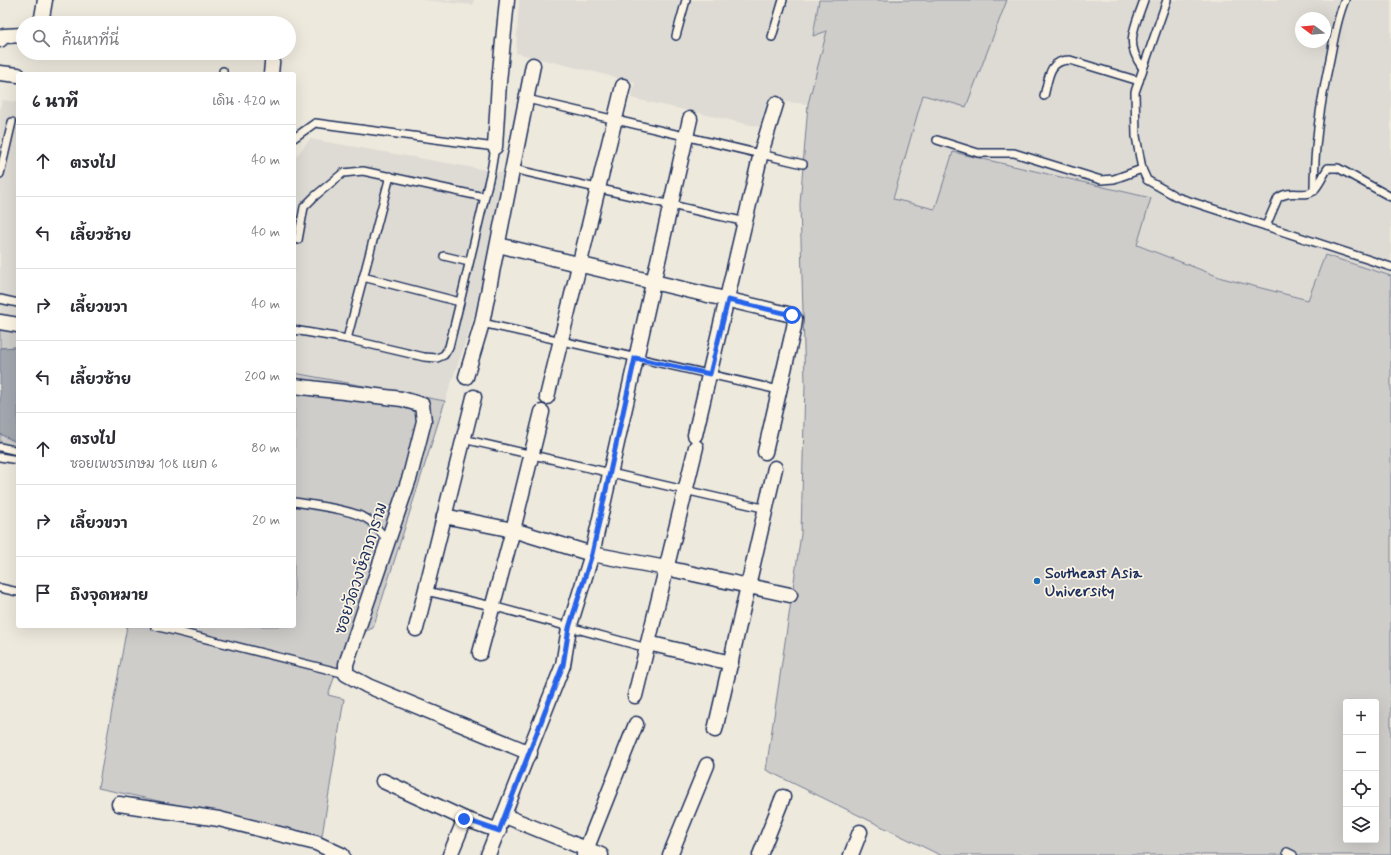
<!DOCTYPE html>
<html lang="th">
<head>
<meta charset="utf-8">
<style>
  body { margin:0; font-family:Mynerve,"Playpen Sans Thai",sans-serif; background:#f7f7f7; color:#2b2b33 }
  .controls { position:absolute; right:12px; bottom:12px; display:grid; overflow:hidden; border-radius:4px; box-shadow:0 4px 16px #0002 }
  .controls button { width:36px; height:36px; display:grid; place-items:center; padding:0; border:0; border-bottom:1px solid #e1e1e2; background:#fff; color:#2b2b33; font:20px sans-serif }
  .compass { position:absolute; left:1295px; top:12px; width:36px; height:36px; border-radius:50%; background:#fff; box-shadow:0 4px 16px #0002; rotate:286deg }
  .stop { position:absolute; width:12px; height:12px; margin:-9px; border:3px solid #2563eb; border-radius:50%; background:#fff }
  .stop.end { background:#2563eb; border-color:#fff; box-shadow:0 1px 4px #0008 }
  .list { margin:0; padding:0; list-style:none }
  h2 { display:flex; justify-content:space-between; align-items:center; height:52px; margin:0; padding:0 16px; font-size:17px }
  h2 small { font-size:13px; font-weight:400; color:#7c7c81 }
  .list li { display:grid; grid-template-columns:26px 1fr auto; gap:12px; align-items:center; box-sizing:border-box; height:72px; padding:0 16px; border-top:1px solid #e1e1e2 }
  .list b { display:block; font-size:15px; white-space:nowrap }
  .list p { margin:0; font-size:13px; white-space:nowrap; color:#7c7c81 }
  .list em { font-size:13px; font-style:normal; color:#7c7c81 }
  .icon { flex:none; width:22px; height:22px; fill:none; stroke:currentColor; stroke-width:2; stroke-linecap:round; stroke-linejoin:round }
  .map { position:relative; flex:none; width:1391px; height:855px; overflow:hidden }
  .search { position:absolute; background:#fff; box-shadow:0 4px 16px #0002; left:16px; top:16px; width:280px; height:44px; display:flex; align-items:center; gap:10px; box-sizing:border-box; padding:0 14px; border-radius:22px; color:#7c7c81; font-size:15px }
  .panel { position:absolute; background:#fff; box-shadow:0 4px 16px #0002; left:16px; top:72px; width:280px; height:556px; border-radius:4px }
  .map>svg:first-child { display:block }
  .built { fill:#dedbd4; fill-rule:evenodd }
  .green { fill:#cfcdca; stroke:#757e94; fill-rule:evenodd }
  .water { fill:#a2a7af; stroke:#6c778f }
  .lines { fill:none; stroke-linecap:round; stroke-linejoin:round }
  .service-casing { stroke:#1b2f5e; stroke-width:10 }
  .minor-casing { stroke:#1b2f5e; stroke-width:17 }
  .service { stroke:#fcf5e5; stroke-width:7 }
  .minor { stroke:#fcf5e5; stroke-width:14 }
  .route { stroke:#2563eb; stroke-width:5 }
  .poi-dot { fill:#1f6fb2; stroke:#fcf5e5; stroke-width:1.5 }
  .labels { text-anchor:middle; stroke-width:3.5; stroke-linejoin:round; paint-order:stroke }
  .street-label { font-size:16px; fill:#1b2f5e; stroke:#fcf5e5 }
  .poi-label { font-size:16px; font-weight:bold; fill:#1b2f5e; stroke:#fcf5e5; text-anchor:start }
</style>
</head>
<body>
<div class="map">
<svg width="1391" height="855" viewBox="0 0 1391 855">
  <rect width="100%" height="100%" fill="#eee9dd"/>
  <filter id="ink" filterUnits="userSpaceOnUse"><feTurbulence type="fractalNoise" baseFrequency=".025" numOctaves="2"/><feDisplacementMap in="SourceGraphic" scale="8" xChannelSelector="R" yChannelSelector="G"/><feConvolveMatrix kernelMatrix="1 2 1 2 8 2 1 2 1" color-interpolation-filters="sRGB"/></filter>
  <g filter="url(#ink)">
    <!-- built -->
    <g class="built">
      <path d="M 421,0 L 474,0 L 473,5 Z"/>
      <path d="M 519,0 L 819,0 L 813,35 L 835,0 L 1391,0 L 1391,855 L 940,855 L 766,770 L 801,534 L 805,384 L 800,204 L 808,104 L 772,101 L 760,127 L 631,98 L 635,82 L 516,53 ZM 1301,18 L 1325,18 L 1325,42 L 1301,42 ZM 1346,702 L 1376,702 L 1376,840 L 1346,840 Z"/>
      <path d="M 2,100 L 18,102 L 18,321 L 0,317 L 0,111 Z"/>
      <path d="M 310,139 L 504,173 L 500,205 L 472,323 L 445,401 L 294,373 L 294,159 Z"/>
    </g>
    <!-- green -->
    <g class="green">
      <path d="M 819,0 L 1007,0 L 966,107 L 923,95 L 893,199 L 935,209 L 953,152 L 1151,198 L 1137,245 L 1222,278 L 1308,300 L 1325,255 L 1391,276 L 1391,855 L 940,855 L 766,770 L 801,534 L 805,384 L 800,204 L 808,104 L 827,31 L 813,36 ZM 1346,702 L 1376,702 L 1376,840 L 1346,840 Z"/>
      <path d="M 0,317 L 18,321 L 18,347 L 0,348 Z"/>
      <path d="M 294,373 L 445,401 L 373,628 L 348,639 L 328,695 L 344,699 L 322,836 L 98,788 L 127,626 L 294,626 Z"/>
      <path d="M 0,434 L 18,443 L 18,450 L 0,447 Z"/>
    </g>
    <!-- water -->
    <path class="water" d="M 18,347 L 18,443 L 0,434 L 0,348 Z"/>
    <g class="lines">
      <!-- service casing -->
      <g class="service-casing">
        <g id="service">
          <path d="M 1167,0 L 1135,92 L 1136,136 L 1142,169 L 1147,180 L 1177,197 L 1391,267"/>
          <path d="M 676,36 L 686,0"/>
          <path d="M 772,37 L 783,0"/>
          <path d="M 1142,67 C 1124,42 1135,27 1144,0"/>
          <path d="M 223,74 L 223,71"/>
          <path d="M 1044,96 C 1049,78 1048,60 1070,60 L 1139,81"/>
          <path d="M 527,99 L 803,164"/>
          <path d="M 294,138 L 315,123 L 495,147 L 491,171 L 460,302 L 449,347 L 444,355 L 437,358 L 424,357 L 347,339 L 294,330"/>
          <path d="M 937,140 L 978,153 L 1014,153 L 1101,180 L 1114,179 L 1142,169"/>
          <path d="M 513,169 L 746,222"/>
          <path d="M 0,174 L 12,122"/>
          <path d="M 1314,191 C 1314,145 1320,104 1330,59 C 1334,39 1337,18 1345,0"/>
          <path d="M 1266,226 L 1278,198 C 1291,188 1307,199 1314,190 C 1320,184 1323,175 1328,168 L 1338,168 L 1391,197"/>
          <path d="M 298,240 L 304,207 L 315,196 L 343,173 L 363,171 L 484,197"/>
          <path d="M 444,256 L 469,262"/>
          <path d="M 363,277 L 460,302"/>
          <path d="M 0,299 L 18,303"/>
          <path d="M 482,323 L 779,390"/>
          <path d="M 347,339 L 390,176"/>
          <path d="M 463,439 L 767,509"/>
          <path d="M 0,447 L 18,451"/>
          <path d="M 0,457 L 18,460"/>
          <path d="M 294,502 C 313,505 356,510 370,521 C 376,526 382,534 387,540"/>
          <path d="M 0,588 L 18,592"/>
          <path d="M 426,591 L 492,606 L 647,648"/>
          <path d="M 155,626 L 346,674"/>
          <path d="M 1287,852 L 1293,855"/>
        </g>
      </g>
      <!-- minor casing -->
      <g class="minor-casing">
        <g id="minor">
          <path d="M 41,23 L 45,0"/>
          <path d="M 0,40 L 4,36 L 23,35"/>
          <path d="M 0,73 L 18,75"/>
          <path d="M 271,74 L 273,53"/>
          <path d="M 495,147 L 499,82 L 507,0"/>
          <path d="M 498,245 L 792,315 L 795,319 L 794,327 L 765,452"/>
          <path d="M 0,322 L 18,325"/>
          <path d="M 466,377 L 482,323 L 533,65"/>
          <path d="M 294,386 L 402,399 L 422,405 L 424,421 L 410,476 L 346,664 L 346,674 L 368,686 L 530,753"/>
          <path d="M 547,397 L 623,86"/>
          <path d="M 695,435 L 761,153 L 776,104"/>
          <path d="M 444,516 L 513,530 L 592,554 L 666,568 L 790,595"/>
          <path d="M 416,629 L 474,397"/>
          <path d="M 648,643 L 731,663"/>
          <path d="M 480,653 L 513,530 L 542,412"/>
          <path d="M 635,696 L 696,447"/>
          <path d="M 715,730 L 775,468"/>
          <path d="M 383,781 L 465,819 L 499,831"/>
          <path d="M 119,804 L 219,819 L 316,843 L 342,855"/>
          <path d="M 505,816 L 601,855"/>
          <path d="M 450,855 L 465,819"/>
          <path d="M 488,855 L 563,665 L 569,628 L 592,554 L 690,119"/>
          <path d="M 584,855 L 636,724"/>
          <path d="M 670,855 L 707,765"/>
          <path d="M 760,855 L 783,797"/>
          <path d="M 851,855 L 860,832"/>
        </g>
      </g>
      <!-- service -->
      <use href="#service" class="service"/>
      <!-- minor -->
      <use href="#minor" class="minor"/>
    </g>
  </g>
  <g class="lines" filter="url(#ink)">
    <!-- route -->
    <path class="route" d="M 464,819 L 499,831 L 563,665 L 569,628 L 592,554 L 635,358 L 710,374 L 728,300 L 792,315"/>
  </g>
  <!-- markers -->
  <circle class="poi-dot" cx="1037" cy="581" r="4"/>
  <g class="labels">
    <!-- street labels -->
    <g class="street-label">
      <text transform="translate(360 568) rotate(-72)" y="6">ซอยวัดวงษ์ลาภาราม</text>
    </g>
    <!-- poi labels -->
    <g class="poi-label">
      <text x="1045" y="578">Southeast Asia<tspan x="1045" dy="18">University</tspan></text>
    </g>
  </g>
</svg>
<div class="controls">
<button>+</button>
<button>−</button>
<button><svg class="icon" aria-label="locate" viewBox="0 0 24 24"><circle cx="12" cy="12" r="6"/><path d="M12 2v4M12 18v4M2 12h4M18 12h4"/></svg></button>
<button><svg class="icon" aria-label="layers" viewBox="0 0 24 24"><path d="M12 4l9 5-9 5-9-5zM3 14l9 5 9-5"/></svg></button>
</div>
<svg class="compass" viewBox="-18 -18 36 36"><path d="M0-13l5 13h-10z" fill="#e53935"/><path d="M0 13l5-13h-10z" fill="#7c7c81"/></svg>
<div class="stop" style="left:792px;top:315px"></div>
<div class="stop end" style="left:464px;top:819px"></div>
<div class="search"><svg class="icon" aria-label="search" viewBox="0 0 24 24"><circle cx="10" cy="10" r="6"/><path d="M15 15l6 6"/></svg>ค้นหาที่นี่</div>
<section class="panel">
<h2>6 นาที<small>เดิน · 420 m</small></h2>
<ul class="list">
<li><svg class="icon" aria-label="ahead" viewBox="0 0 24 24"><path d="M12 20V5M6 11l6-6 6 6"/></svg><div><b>ตรงไป</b></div><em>40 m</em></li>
<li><svg class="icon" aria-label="left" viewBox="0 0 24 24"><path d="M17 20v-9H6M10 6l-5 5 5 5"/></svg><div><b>เลี้ยวซ้าย</b></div><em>40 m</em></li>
<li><svg class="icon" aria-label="right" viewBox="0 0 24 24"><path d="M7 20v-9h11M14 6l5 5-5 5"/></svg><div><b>เลี้ยวขวา</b></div><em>40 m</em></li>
<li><svg class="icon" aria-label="left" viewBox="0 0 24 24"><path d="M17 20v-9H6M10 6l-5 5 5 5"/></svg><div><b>เลี้ยวซ้าย</b></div><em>200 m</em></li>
<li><svg class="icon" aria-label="ahead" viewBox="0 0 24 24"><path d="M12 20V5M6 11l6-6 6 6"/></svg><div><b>ตรงไป</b><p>ซอยเพชรเกษม 108 แยก 6</p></div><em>80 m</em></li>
<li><svg class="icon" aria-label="right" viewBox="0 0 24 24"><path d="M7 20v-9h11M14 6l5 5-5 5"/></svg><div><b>เลี้ยวขวา</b></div><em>20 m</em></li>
<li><svg class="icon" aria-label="arrive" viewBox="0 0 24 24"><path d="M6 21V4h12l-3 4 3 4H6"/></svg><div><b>ถึงจุดหมาย</b></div></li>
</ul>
</section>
</div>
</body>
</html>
